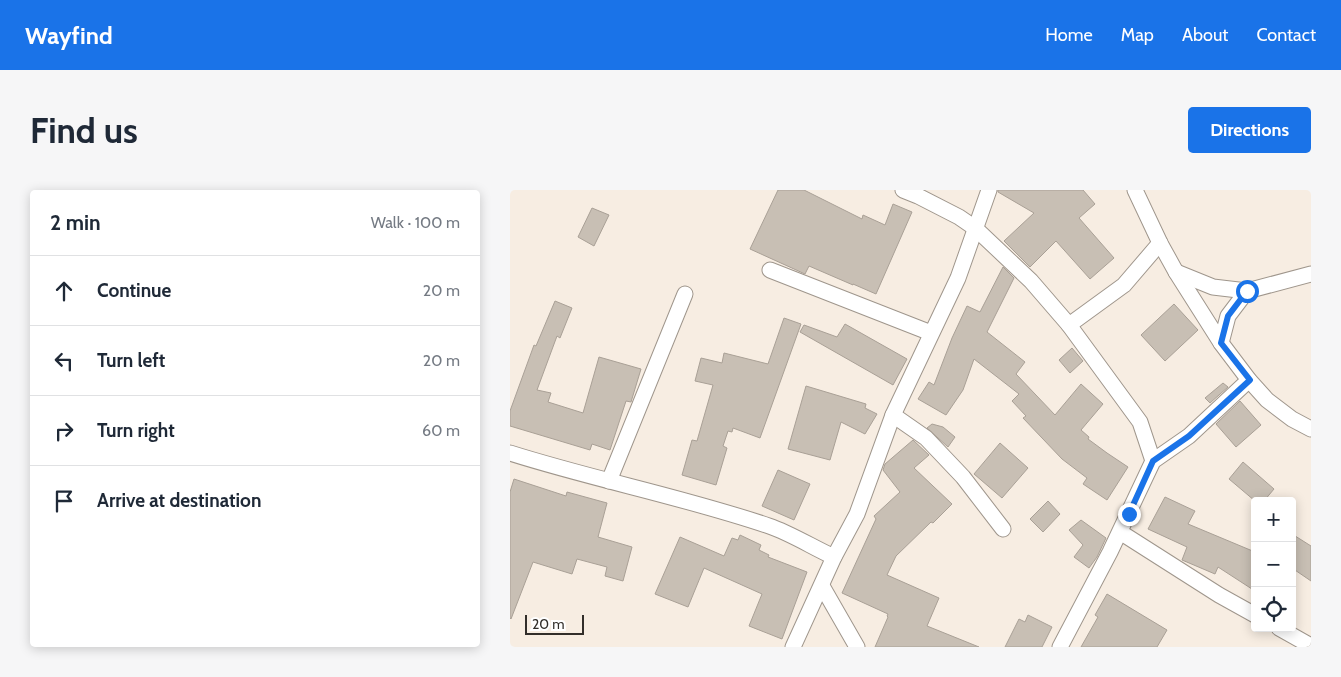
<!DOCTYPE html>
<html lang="en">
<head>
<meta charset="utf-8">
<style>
  body { margin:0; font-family:Cabin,sans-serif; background:#f6f6f7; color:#1f2937 }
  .controls { position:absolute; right:15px; bottom:15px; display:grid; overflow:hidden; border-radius:5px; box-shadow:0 2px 12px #0003 }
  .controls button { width:45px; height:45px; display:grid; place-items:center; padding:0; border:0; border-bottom:1px solid #e0e1e3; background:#fff; color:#1f2937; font:25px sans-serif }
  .scale { position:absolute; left:15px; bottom:12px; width:59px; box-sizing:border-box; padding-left:5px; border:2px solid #322e2a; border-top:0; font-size:14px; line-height:18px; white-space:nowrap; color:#322e2a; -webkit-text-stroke:4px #fff; paint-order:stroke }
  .stop { position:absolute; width:15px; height:15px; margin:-11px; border:4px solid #1a73e8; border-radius:50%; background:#fff }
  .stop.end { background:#1a73e8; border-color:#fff; box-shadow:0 1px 5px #0008 }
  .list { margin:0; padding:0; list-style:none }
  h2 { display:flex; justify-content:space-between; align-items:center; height:65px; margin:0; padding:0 20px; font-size:21px }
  h2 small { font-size:16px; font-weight:400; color:#747a83 }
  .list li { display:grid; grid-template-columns:32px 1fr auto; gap:15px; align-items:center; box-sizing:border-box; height:70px; padding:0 20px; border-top:1px solid #e0e1e3 }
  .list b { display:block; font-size:19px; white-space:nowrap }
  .list em { font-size:16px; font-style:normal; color:#747a83 }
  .icon { flex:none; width:28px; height:28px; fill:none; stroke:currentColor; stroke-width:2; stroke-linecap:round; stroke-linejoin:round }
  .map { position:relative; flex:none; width:801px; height:457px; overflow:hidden; border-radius:5px }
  header { display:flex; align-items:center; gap:30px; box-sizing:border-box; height:70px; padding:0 25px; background:#1a73e8; color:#fff }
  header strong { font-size:24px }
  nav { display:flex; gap:28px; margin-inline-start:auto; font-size:18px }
  .intro { display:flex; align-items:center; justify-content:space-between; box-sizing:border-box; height:120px; padding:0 30px }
  h1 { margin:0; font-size:35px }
  .button { padding:12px 22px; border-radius:5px; background:#1a73e8; color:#fff; font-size:18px; font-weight:700 }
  main { display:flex; gap:30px; padding:0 30px }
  aside { flex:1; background:#fff; border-radius:5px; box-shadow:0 2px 12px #0003 }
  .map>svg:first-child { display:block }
  .building { fill:#c8bfb4; stroke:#a9a096 }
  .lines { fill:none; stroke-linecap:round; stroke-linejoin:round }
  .minor-casing { stroke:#9f968c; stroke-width:17 }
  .minor { stroke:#fff; stroke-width:15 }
  .route { stroke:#1a73e8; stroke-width:6 }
</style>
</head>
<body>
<header>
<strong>Wayfind</strong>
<nav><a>Home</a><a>Map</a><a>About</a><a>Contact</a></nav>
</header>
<div class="intro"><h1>Find us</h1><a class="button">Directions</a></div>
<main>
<aside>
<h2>2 min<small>Walk · 100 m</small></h2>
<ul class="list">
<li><svg class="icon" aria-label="ahead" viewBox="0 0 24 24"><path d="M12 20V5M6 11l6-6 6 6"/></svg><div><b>Continue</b></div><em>20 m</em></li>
<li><svg class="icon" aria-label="left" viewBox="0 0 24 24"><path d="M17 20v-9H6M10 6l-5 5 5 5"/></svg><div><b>Turn left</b></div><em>20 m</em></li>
<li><svg class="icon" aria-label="right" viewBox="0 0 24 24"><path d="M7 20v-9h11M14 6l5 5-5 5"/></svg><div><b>Turn right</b></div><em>60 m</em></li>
<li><svg class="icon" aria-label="arrive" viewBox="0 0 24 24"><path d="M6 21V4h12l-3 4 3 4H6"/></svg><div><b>Arrive at destination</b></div></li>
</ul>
</aside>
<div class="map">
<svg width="801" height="457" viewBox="0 0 801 457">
  <rect width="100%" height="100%" fill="#f7ede2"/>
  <!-- building -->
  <g class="building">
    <path d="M 268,0 L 294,0 L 352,29 L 353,25 L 375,35 L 383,14 L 402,22 L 366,104 L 343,94 L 343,95 L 299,76 L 295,84 L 240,59 Z"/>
    <path d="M 488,0 L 573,0 L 585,14 L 569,28 L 604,68 L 580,89 L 546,51 L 520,77 L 494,51 L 524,23 L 488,2 Z"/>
    <path d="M 82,18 L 99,25 L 84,56 L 68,47 Z"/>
    <path d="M 493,77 L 504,88 L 477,142 L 515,172 L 506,184 L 545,225 L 571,194 L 593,214 L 571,240 L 579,247 L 578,249 L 597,263 L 618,277 L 597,310 L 573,294 L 577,288 L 552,269 L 513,228 L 516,226 L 502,211 L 509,204 L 464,169 L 453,200 L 436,225 L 408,209 L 419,192 L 424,195 L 442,148 L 457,116 L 470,122 Z"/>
    <path d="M 45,111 L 62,118 L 50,148 L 47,146 L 27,200 L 41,203 L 38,212 L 73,223 L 89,167 L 131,179 L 121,212 L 116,211 L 100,260 L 82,254 L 80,260 L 0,236 L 0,221 L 24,155 L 26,156 Z"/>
    <path d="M 664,114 L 688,140 L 655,171 L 631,145 Z"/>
    <path d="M 274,128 L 291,134 L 250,248 L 223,238 L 222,242 L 218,241 L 213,256 L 217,258 L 206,295 L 172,285 L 182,250 L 187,251 L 203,195 L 185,191 L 191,168 L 212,173 L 214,163 L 258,174 Z"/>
    <path d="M 335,134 L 397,169 L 383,195 L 290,142 L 294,135 L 327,147 Z"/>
    <path d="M 562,158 L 573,171 L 560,183 L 549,170 Z"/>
    <path d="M 713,193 L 718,197 L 700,213 L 695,208 Z"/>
    <path d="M 296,196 L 356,214 L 355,218 L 367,224 L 355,244 L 331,232 L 320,270 L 278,259 Z"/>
    <path d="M 730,211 L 751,235 L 726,257 L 706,234 Z"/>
    <path d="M 422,234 L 433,237 L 445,247 L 438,257 L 417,238 Z"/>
    <path d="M 403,250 L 419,265 L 404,278 L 442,314 L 423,333 L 421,332 L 386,366 L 377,385 L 429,408 L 417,436 L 469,457 L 365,457 L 378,427 L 377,426 L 378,424 L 332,403 L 366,329 L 364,326 L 390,302 L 373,280 L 375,274 Z"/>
    <path d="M 490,253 L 518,278 L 492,308 L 464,284 Z"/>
    <path d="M 733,272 L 764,299 L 754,311 L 745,311 L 719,289 Z"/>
    <path d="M 268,280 L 300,294 L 284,330 L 252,316 Z"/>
    <path d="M 4,289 L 56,306 L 57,302 L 97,313 L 88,347 L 122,357 L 113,391 L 95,386 L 97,377 L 67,369 L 62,384 L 23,372 L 1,429 L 0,428 L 0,302 Z"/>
    <path d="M 655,307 L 685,321 L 678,334 L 745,362 L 745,401 L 708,377 L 705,384 L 672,370 L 677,357 L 638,339 Z"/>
    <path d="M 538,311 L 550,324 L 533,342 L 520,329 Z"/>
    <path d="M 571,330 L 596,348 L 587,367 L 579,378 L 564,367 L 573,355 L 559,340 Z"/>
    <path d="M 782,344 L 801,356 L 801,391 L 782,378 Z"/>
    <path d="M 230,345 L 251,355 L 249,360 L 259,365 L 258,367 L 297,382 L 272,449 L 239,436 L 252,404 L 194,378 L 178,417 L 145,404 L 170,347 L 214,366 L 222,348 L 228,350 Z"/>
    <path d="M 597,404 L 657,440 L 647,457 L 571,457 L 588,427 L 585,425 Z"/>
    <path d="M 518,425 L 542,437 L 532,457 L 495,457 L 509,429 L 515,432 Z"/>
  </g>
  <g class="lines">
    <!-- minor casing -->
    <g class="minor-casing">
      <g id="minor">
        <path d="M 393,0 L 408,6 L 449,27 L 465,38 L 521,91 L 559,135 L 630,232 L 643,271"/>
        <path d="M 625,0 L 650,53 L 666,82 L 711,153 L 739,190 L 757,210 L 782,229 L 801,239"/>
        <path d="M 260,80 L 421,143"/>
        <path d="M 666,82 L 703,97 L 737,101"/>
        <path d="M 559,135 L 614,95 L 650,53"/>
        <path d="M 711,153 L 718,126 L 737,101 L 801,84"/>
        <path d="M 383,225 L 416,248 L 453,287 L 493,339"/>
        <path d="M 0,263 C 85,290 174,307 259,336 C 280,343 304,358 324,367"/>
        <path d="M 99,291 L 175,104"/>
        <path d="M 610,342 L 709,405 L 745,425"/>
        <path d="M 312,396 L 347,457"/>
        <path d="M 769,438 L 801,456"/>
        <path d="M 283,457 L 324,367 L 347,324 L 383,225 L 448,88 L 479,0"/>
        <path d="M 550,457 L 600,362 L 643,271 L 679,246 L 739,190"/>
      </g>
    </g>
    <!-- minor -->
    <use href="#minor" class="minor"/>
  </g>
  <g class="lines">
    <!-- route -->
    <path class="route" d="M 619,324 L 643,271 L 679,246 L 740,190 L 711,153 L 718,126 L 737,101"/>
  </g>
</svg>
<div class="controls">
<button>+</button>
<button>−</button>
<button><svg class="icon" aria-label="locate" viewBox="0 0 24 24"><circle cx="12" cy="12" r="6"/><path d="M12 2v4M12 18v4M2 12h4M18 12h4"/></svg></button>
</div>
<div class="scale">20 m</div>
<div class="stop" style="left:737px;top:101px"></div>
<div class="stop end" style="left:619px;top:324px"></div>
</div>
</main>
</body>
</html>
